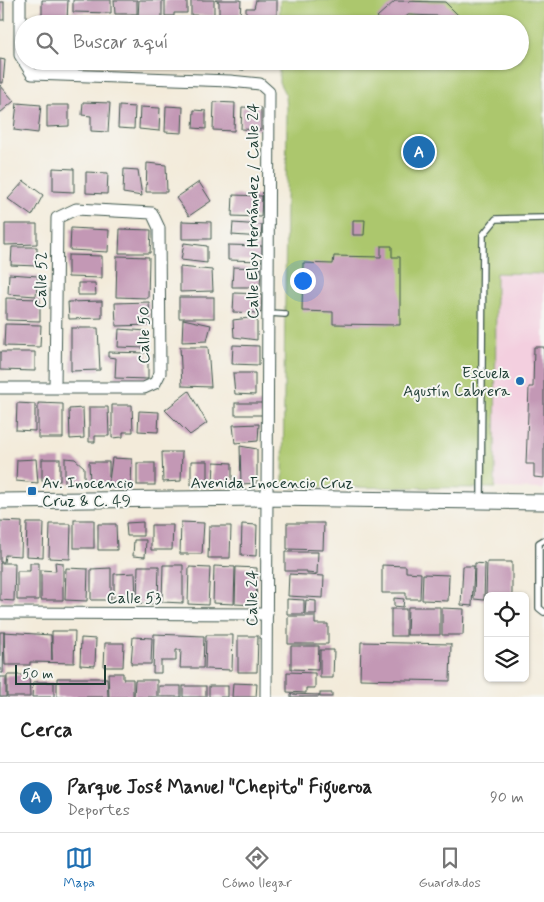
<!DOCTYPE html>
<html lang="es">
<head>
<meta charset="utf-8">
<style>
  body { margin:0; font-family:Mynerve,sans-serif; background:#f6f6f6; color:#222 }
  .controls { position:absolute; right:15px; bottom:15px; display:grid; overflow:hidden; border-radius:8px; box-shadow:0 1px 4px #0004 }
  .controls button { width:45px; height:45px; display:grid; place-items:center; padding:0; border:0; border-bottom:1px solid #e0e0e0; background:#fff; color:#222; font:25px sans-serif }
  .scale { position:absolute; left:15px; bottom:12px; width:91px; box-sizing:border-box; padding-left:5px; border:2px solid #1f3d34; border-top:0; font-size:14px; line-height:18px; white-space:nowrap; color:#1f3d34; -webkit-text-stroke:4px #f6f6f2; paint-order:stroke }
  .you { position:absolute; left:302px; top:280px; width:18px; height:18px; margin:-12px; border:4px solid #fff; border-radius:50%; background:#1a73e8; box-shadow:0 0 0 8px #1a73e833 }
  .badge { display:grid; place-items:center; width:32px; height:32px; border-radius:50%; background:#1f6fb2; color:#fff; font-size:16px; font-weight:700 }
  .pin { position:absolute; translate:-50% -50%; border:2px solid #fff; box-shadow:0 1px 5px #0006 }
  .list { margin:0; padding:0; list-style:none }
  h2 { display:flex; justify-content:space-between; align-items:center; height:65px; margin:0; padding:0 20px; font-size:21px }
  h2 small { font-size:16px; font-weight:400; color:#767676 }
  .list li { display:grid; grid-template-columns:32px 1fr auto; gap:15px; align-items:center; box-sizing:border-box; height:70px; padding:0 20px; border-top:1px solid #e0e0e0 }
  .list b { display:block; font-size:19px; white-space:nowrap }
  .list p { margin:0; font-size:16px; white-space:nowrap; color:#767676 }
  .list em { font-size:16px; font-style:normal; color:#767676 }
  .icon { flex:none; width:28px; height:28px; fill:none; stroke:currentColor; stroke-width:2; stroke-linecap:round; stroke-linejoin:round }
  .map { position:relative; flex:none; width:544px; height:697px; overflow:hidden }
  .search { position:absolute; background:#fff; box-shadow:0 1px 4px #0004; left:15px; right:15px; top:15px; height:55px; display:flex; align-items:center; gap:12px; box-sizing:border-box; padding:0 18px; border-radius:28px; color:#767676; font-size:19px }
  .sheet { height:135px; background:#fff }
  nav { display:flex; justify-content:space-around; align-items:center; box-sizing:border-box; height:70px; border-top:1px solid #e0e0e0; background:#fff; font-size:14px; color:#767676 }
  nav a { display:grid; justify-items:center; gap:2px }
  nav .on { color:#1f6fb2 }
  .map>svg:first-child { display:block }
  .built { fill:#f3cfdf }
  .green { fill:#acc76d; stroke:#668250 }
  .building { fill:#c398b5 }
  .lines { fill:none; stroke-linecap:round; stroke-linejoin:round }
  .lane-casing { stroke:#3f574d; stroke-width:8 }
  .street-casing { stroke:#3f574d; stroke-width:13 }
  .secondary-casing { stroke:#3f574d; stroke-width:17 }
  .lane { stroke:#fff; stroke-width:5.5 }
  .street { stroke:#fff; stroke-width:11 }
  .secondary { stroke:#fff; stroke-width:15 }
  .poi-dot { fill:#1f6fb2; stroke:#f6f6f2; stroke-width:2 }
  .labels { text-anchor:middle; stroke-width:4; stroke-linejoin:round; paint-order:stroke }
  .street-label { font-size:16px; fill:#1f3d34; stroke:#f6f6f2 }
  .poi-label { font-size:16px; fill:#1f3d34; stroke:#f6f6f2; text-anchor:end }
</style>
</head>
<body>
<div class="map">
<svg width="544" height="697" viewBox="0 0 544 697">
  <rect width="100%" height="100%" fill="#f6f6f2"/>
  <filter id="ink" filterUnits="userSpaceOnUse"><feTurbulence type="fractalNoise" baseFrequency=".02" numOctaves="2"/><feDisplacementMap in="SourceGraphic" scale="10" xChannelSelector="R" yChannelSelector="G"/><feConvolveMatrix kernelMatrix="1 2 1 2 8 2 1 2 1" color-interpolation-filters="sRGB"/></filter>
  <filter id="wash" filterUnits="userSpaceOnUse"><feTurbulence type="fractalNoise" baseFrequency=".0096" numOctaves="4" result="noise"/><feDisplacementMap in="SourceGraphic" scale="20" xChannelSelector="R" yChannelSelector="G"/><feGaussianBlur stdDeviation="1.12" result="paint"/><feColorMatrix in="noise" values="0 0 0 0 0 0 0 0 0 0 0 0 0 0 0 0 0 1.4 0 .05"/><feComposite in="paint" operator="in"/></filter>
  <g filter="url(#wash)">
    <rect width="100%" height="100%" fill="#f3ebda"/>
    <!-- built -->
    <path class="built" d="M 496,273 L 544,274 L 544,489 L 495,488 Z"/>
    <!-- green -->
    <path class="green" d="M 280,0 L 544,0 L 544,274 L 496,273 L 495,488 L 291,487 L 283,483 L 287,109 L 286,96 L 279,82 L 279,61 L 520,61 L 520,24 L 279,24 Z"/>
    <g id="blocks">
      <!-- building -->
      <g class="building">
        <path d="M 42,0 L 68,0 L 67,21 L 42,20 Z"/>
        <path d="M 73,0 L 111,0 L 111,13 L 73,12 Z"/>
        <path d="M 114,0 L 137,0 L 137,14 L 115,14 Z"/>
        <path d="M 139,0 L 162,0 L 162,23 L 142,23 L 142,17 L 138,17 Z"/>
        <path d="M 165,0 L 187,0 L 187,13 L 174,13 L 174,16 L 165,16 Z"/>
        <path d="M 191,0 L 214,0 L 214,16 L 191,15 Z"/>
        <path d="M 215,0 L 241,0 L 240,18 L 219,18 L 219,2 Z"/>
        <path d="M 256,0 L 277,0 L 277,16 L 272,15 L 271,22 L 246,21 L 246,8 L 254,8 Z"/>
        <path d="M 395,1 L 445,2 L 461,18 L 456,24 L 447,24 L 438,16 L 408,15 L 397,24 L 383,24 L 377,17 Z"/>
        <rect x="0" y="2" width="4" height="18"/>
        <path d="M 0,59 L 5,60 L 3,83 L 0,83 Z"/>
        <path d="M 121,61 L 141,61 L 140,67 L 121,66 Z"/>
        <path d="M 147,61 L 166,61 L 165,65 L 147,65 Z"/>
        <rect x="171" y="61" width="22" height="5"/>
        <path d="M 199,61 L 244,61 L 244,70 L 199,67 Z"/>
        <path d="M 0,85 L 14,101 L 0,113 Z"/>
        <path d="M 83,102 L 110,103 L 108,132 L 91,131 L 91,116 L 82,115 Z"/>
        <path d="M 214,102 L 235,103 L 234,131 L 213,130 Z"/>
        <path d="M 17,103 L 41,105 L 38,133 L 14,130 Z"/>
        <path d="M 47,105 L 69,105 L 69,126 L 47,127 Z"/>
        <path d="M 119,106 L 135,107 L 134,129 L 118,128 Z"/>
        <path d="M 166,106 L 183,107 L 182,133 L 165,132 Z"/>
        <path d="M 140,107 L 160,108 L 159,131 L 139,129 Z"/>
        <path d="M 242,107 L 261,108 L 261,130 L 241,129 Z"/>
        <path d="M 194,110 L 206,111 L 206,129 L 193,128 Z"/>
        <path d="M 147,163 L 166,165 L 167,192 L 146,192 Z"/>
        <path d="M 53,168 L 74,169 L 74,192 L 53,191 Z"/>
        <path d="M 124,169 L 138,170 L 142,196 L 123,193 Z"/>
        <path d="M 86,172 L 108,173 L 107,194 L 86,193 Z"/>
        <path d="M 24,181 L 43,195 L 32,216 L 8,199 Z"/>
        <path d="M 199,182 L 211,201 L 189,216 L 176,198 Z"/>
        <path d="M 233,195 L 262,196 L 261,217 L 232,216 Z"/>
        <path d="M 353,220 L 365,220 L 364,235 L 353,235 Z"/>
        <path d="M 182,221 L 211,222 L 211,239 L 182,239 Z"/>
        <path d="M 233,223 L 262,225 L 261,237 L 232,235 Z"/>
        <path d="M 5,224 L 37,224 L 37,244 L 5,245 Z"/>
        <path d="M 71,228 L 109,230 L 108,252 L 70,250 Z"/>
        <path d="M 120,229 L 151,230 L 150,253 L 119,253 Z"/>
        <path d="M 184,243 L 207,246 L 207,263 L 181,260 Z"/>
        <path d="M 228,245 L 262,246 L 262,261 L 228,260 Z"/>
        <path d="M 381,246 L 392,246 L 392,257 L 400,257 L 400,325 L 333,324 L 333,312 L 302,311 L 303,263 L 333,264 L 334,256 L 381,257 Z"/>
        <path d="M 12,247 L 37,247 L 37,266 L 11,265 Z"/>
        <path d="M 68,255 L 102,256 L 102,278 L 68,277 Z"/>
        <path d="M 117,256 L 149,257 L 148,298 L 116,297 Z"/>
        <path d="M 180,267 L 212,270 L 213,291 L 180,292 Z"/>
        <path d="M 233,267 L 261,268 L 260,287 L 232,287 Z"/>
        <path d="M 9,274 L 38,276 L 36,296 L 8,294 Z"/>
        <path d="M 78,283 L 95,283 L 96,295 L 78,295 Z"/>
        <path d="M 234,293 L 262,294 L 261,313 L 233,312 Z"/>
        <rect x="179" y="297" width="35" height="21"/>
        <path d="M 6,298 L 40,299 L 40,321 L 6,320 Z"/>
        <path d="M 102,301 L 102,318 L 69,319 L 68,302 Z"/>
        <path d="M 149,302 L 150,325 L 116,326 L 115,303 Z"/>
        <path d="M 257,317 L 257,340 L 234,337 L 233,320 Z"/>
        <path d="M 183,319 L 211,325 L 207,341 L 182,342 Z"/>
        <path d="M 5,324 L 41,325 L 40,347 L 4,346 Z"/>
        <path d="M 71,328 L 98,328 L 100,370 L 71,371 Z"/>
        <path d="M 119,329 L 147,331 L 146,348 L 118,347 Z"/>
        <path d="M 233,345 L 259,346 L 259,365 L 232,364 Z"/>
        <path d="M 180,347 L 208,347 L 211,387 L 182,386 Z"/>
        <path d="M 534,347 L 544,347 L 544,478 L 534,477 L 534,464 L 526,464 L 529,387 L 533,387 Z"/>
        <path d="M 0,352 L 35,352 L 35,371 L 0,370 Z"/>
        <path d="M 108,352 L 148,353 L 148,379 L 115,378 L 116,358 L 108,357 Z"/>
        <path d="M 233,373 L 255,373 L 255,395 L 235,394 Z"/>
        <path d="M 189,391 L 207,423 L 190,435 L 165,410 Z"/>
        <path d="M 17,403 L 35,404 L 35,431 L 16,430 Z"/>
        <path d="M 38,403 L 63,404 L 63,438 L 38,438 Z"/>
        <rect x="235" y="403" width="27" height="12"/>
        <path d="M 112,405 L 132,405 L 133,432 L 123,432 L 123,437 L 112,438 Z"/>
        <path d="M 89,407 L 108,407 L 109,436 L 95,436 L 95,442 L 89,442 Z"/>
        <path d="M 83,408 L 84,438 L 70,439 L 69,409 Z"/>
        <path d="M 139,411 L 159,412 L 158,432 L 138,431 Z"/>
        <path d="M 259,424 L 258,441 L 235,443 L 233,425 Z"/>
        <path d="M 240,446 L 257,449 L 257,483 L 241,484 Z"/>
        <path d="M 162,452 L 182,452 L 181,481 L 163,482 Z"/>
        <path d="M 65,458 L 75,459 L 84,467 L 84,483 L 65,483 Z"/>
        <path d="M 112,458 L 132,459 L 131,485 L 90,483 L 89,462 L 109,462 L 109,482 Z"/>
        <path d="M 36,459 L 38,483 L 16,481 L 17,460 Z"/>
        <rect x="42" y="459" width="18" height="22"/>
        <path d="M 191,461 L 208,461 L 208,486 L 191,485 Z"/>
        <path d="M 214,462 L 232,463 L 232,486 L 213,485 Z"/>
        <rect x="137" y="463" width="18" height="22"/>
        <rect x="74" y="520" width="20" height="28"/>
        <path d="M 0,521 L 22,522 L 21,556 L 5,555 L 4,562 L 0,562 Z"/>
        <path d="M 143,522 L 143,536 L 127,536 L 126,523 Z"/>
        <path d="M 181,522 L 204,523 L 202,554 L 180,554 Z"/>
        <path d="M 27,523 L 44,523 L 43,557 L 26,556 Z"/>
        <path d="M 287,523 L 324,523 L 323,550 L 287,549 Z"/>
        <path d="M 50,524 L 71,524 L 70,559 L 49,558 Z"/>
        <path d="M 98,524 L 116,524 L 117,550 L 98,550 Z"/>
        <path d="M 242,524 L 257,525 L 256,556 L 241,555 Z"/>
        <path d="M 151,525 L 173,525 L 172,550 L 151,550 Z"/>
        <path d="M 209,526 L 231,526 L 230,558 L 208,558 Z"/>
        <path d="M 134,540 L 146,540 L 145,557 L 133,556 Z"/>
        <path d="M 285,552 L 318,552 L 317,574 L 307,573 L 307,571 L 285,571 Z"/>
        <path d="M 55,562 L 63,563 L 63,600 L 41,600 L 41,570 L 56,571 Z"/>
        <path d="M 487,562 L 512,562 L 512,596 L 486,596 Z"/>
        <path d="M 0,563 L 15,563 L 14,601 L 0,600 Z"/>
        <path d="M 30,563 L 39,563 L 39,600 L 17,600 L 17,571 L 30,571 Z"/>
        <path d="M 475,563 L 485,564 L 484,600 L 474,599 Z"/>
        <path d="M 163,565 L 183,565 L 183,603 L 162,602 Z"/>
        <path d="M 382,565 L 406,566 L 406,572 L 421,573 L 420,599 L 406,599 L 406,593 L 382,593 Z"/>
        <path d="M 138,566 L 159,566 L 158,604 L 137,603 Z"/>
        <path d="M 214,566 L 235,567 L 234,604 L 213,603 Z"/>
        <path d="M 463,566 L 474,566 L 472,606 L 461,605 Z"/>
        <path d="M 189,567 L 210,568 L 208,605 L 188,604 Z"/>
        <path d="M 236,567 L 257,568 L 256,605 L 235,604 Z"/>
        <path d="M 66,568 L 88,569 L 87,601 L 65,600 Z"/>
        <path d="M 111,568 L 111,600 L 91,600 L 91,569 Z"/>
        <path d="M 135,573 L 136,601 L 114,601 L 114,574 Z"/>
        <path d="M 289,574 L 324,576 L 323,598 L 288,596 Z"/>
        <path d="M 423,574 L 449,575 L 448,601 L 422,600 Z"/>
        <path d="M 394,598 L 404,599 L 403,607 L 394,606 Z"/>
        <path d="M 287,599 L 304,600 L 304,614 L 287,614 Z"/>
        <path d="M 306,600 L 316,601 L 316,614 L 305,614 Z"/>
        <path d="M 408,607 L 440,607 L 440,635 L 407,635 Z"/>
        <path d="M 442,608 L 464,609 L 463,635 L 442,635 Z"/>
        <rect x="391" y="609" width="15" height="27"/>
        <path d="M 288,616 L 315,616 L 315,624 L 328,624 L 328,644 L 288,644 Z"/>
        <path d="M 52,631 L 75,631 L 74,663 L 30,662 L 30,665 L 5,665 L 4,632 L 51,635 L 52,660 Z"/>
        <path d="M 0,632 L 4,632 L 3,673 L 0,673 Z"/>
        <path d="M 154,634 L 204,636 L 203,668 L 180,668 L 181,650 L 176,650 L 176,661 L 161,661 L 161,673 L 153,673 Z"/>
        <path d="M 206,635 L 233,635 L 232,670 L 205,669 Z"/>
        <path d="M 238,636 L 258,636 L 257,672 L 238,672 Z"/>
        <path d="M 133,637 L 152,638 L 151,664 L 131,664 Z"/>
        <path d="M 81,638 L 96,639 L 95,666 L 80,665 Z"/>
        <path d="M 361,642 L 451,644 L 450,681 L 360,679 Z"/>
        <path d="M 105,643 L 124,643 L 123,667 L 104,667 Z"/>
        <path d="M 291,646 L 319,646 L 318,670 L 291,669 Z"/>
        <path d="M 320,650 L 334,650 L 333,678 L 320,678 Z"/>
        <path d="M 287,672 L 315,673 L 315,688 L 306,688 L 306,693 L 287,692 Z"/>
        <path d="M 108,673 L 123,673 L 123,679 L 133,679 L 133,697 L 109,697 Z"/>
        <path d="M 7,675 L 29,675 L 30,697 L 7,697 Z"/>
        <rect x="0" y="677" width="6" height="20"/>
        <path d="M 57,678 L 107,678 L 108,697 L 57,697 Z"/>
        <path d="M 135,680 L 157,680 L 157,697 L 134,697 Z"/>
        <path d="M 33,682 L 54,682 L 54,697 L 32,697 Z"/>
        <path d="M 233,683 L 257,684 L 256,697 L 232,697 Z"/>
        <rect x="159" y="686" width="22" height="11"/>
        <rect x="183" y="686" width="23" height="11"/>
        <rect x="209" y="686" width="19" height="11"/>
        <rect x="320" y="693" width="12" height="4"/>
        <path d="M 291,694 L 319,695 L 319,697 L 291,697 Z"/>
      </g>
    </g>
  </g>
  <g filter="url(#ink)">
    <use href="#blocks" fill-opacity="0" stroke="#3f574d" stroke-width="1"/>
    <g class="lines">
      <!-- lane casing -->
      <g class="lane-casing">
        <g id="lane">
          <path d="M 269,313 L 285,314"/>
          <path d="M 481,501 L 483,235 L 496,219 L 544,218"/>
          <path d="M 544,540 L 539,543 L 539,608 L 544,612"/>
        </g>
      </g>
      <!-- street casing -->
      <g class="street-casing">
        <g id="street">
          <path d="M 20,0 L 20,55 L 32,74 L 230,81 L 260,84 L 269,92 L 266,697"/>
          <path d="M 0,388 L 144,388 L 155,383 L 160,373 L 159,228 L 152,213 L 76,209 L 57,218 L 55,387"/>
          <path d="M 0,613 L 267,614"/>
        </g>
      </g>
      <!-- secondary casing -->
      <g class="secondary-casing">
        <path id="secondary" d="M 0,501 L 269,498 L 544,502"/>
      </g>
      <!-- lane -->
      <use href="#lane" class="lane"/>
      <!-- street -->
      <use href="#street" class="street"/>
      <!-- secondary -->
      <use href="#secondary" class="secondary"/>
    </g>
  </g>
  <!-- markers -->
  <g class="poi-dot">
    <circle cx="520" cy="381" r="5"/>
    <rect x="27" y="486" width="10" height="10" rx="2.5"/>
  </g>
  <g class="labels">
    <!-- street labels -->
    <g class="street-label">
      <text transform="translate(252 211) rotate(-90)" y="6">Calle Eloy Hernández / Calle 24</text>
      <text transform="translate(40 280) rotate(-89)" y="6">Calle 52</text>
      <text transform="translate(143 335) rotate(-90)" y="6">Calle 50</text>
      <text x="272" y="488">Avenida Inocencio Cruz</text>
      <text x="134" y="603">Calle 53</text>
      <text transform="translate(251 598) rotate(-90)" y="6">Calle 24</text>
    </g>
    <!-- poi labels -->
    <g class="poi-label">
      <text x="510" y="378">Escuela<tspan x="510" dy="18">Agustín Cabrera</tspan></text>
      <text x="42" y="488" text-anchor="start">Av. Inocencio<tspan x="42" dy="18">Cruz &amp; C. 49</tspan></text>
    </g>
  </g>
</svg>
<div class="controls">
<button><svg class="icon" aria-label="locate" viewBox="0 0 24 24"><circle cx="12" cy="12" r="6"/><path d="M12 2v4M12 18v4M2 12h4M18 12h4"/></svg></button>
<button><svg class="icon" aria-label="layers" viewBox="0 0 24 24"><path d="M12 4l9 5-9 5-9-5zM3 14l9 5 9-5"/></svg></button>
</div>
<div class="scale">50 m</div>
<div class="you"></div>
<div class="pin badge" style="left:419px;top:152px">A</div>
<div class="search"><svg class="icon" aria-label="search" viewBox="0 0 24 24"><circle cx="10" cy="10" r="6"/><path d="M15 15l6 6"/></svg>Buscar aquí</div>
</div>
<section class="sheet">
<h2>Cerca<small></small></h2>
<ul class="list">
<li><span class="badge">A</span><div><b>Parque José Manuel &quot;Chepito&quot; Figueroa</b><p>Deportes</p></div><em>90 m</em></li>
</ul>
</section>
<nav>
<a class="on"><svg class="icon" aria-label="map" viewBox="0 0 24 24"><path d="M3 6l6-2 6 2 6-2v14l-6 2-6-2-6 2zM9 4v14M15 6v14"/></svg>Mapa</a>
<a><svg class="icon" aria-label="directions" viewBox="0 0 24 24"><path d="M12 3l9 9-9 9-9-9zM9 14v-3h6M13 9l2 2-2 2"/></svg>Cómo llegar</a>
<a><svg class="icon" aria-label="saved" viewBox="0 0 24 24"><path d="M7 4h10v16l-5-4-5 4z"/></svg>Guardados</a>
</nav>
</body>
</html>
